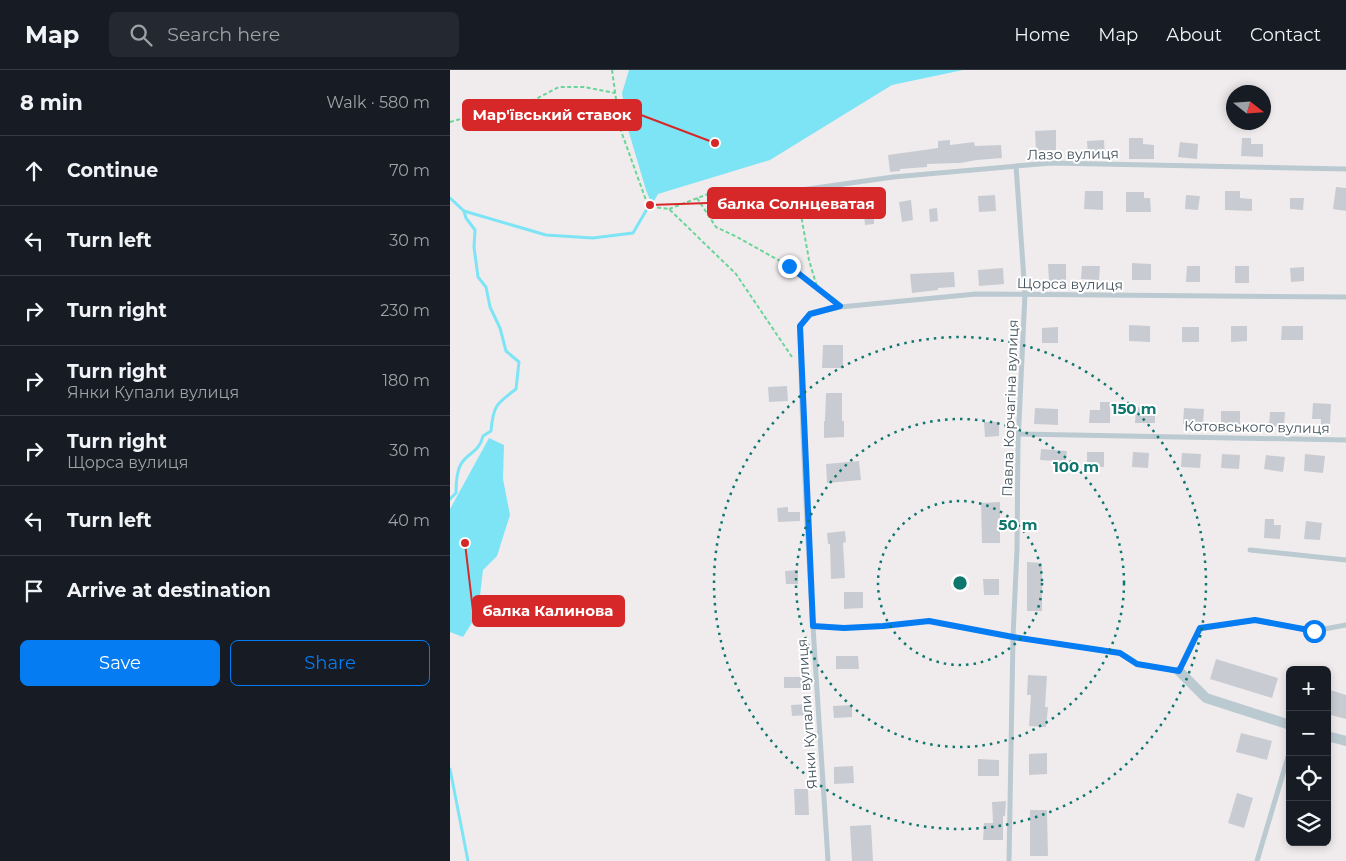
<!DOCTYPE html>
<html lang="en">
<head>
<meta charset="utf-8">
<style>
  body { margin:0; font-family:Montserrat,sans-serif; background:#242831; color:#f1f3f6 }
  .controls { position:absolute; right:15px; bottom:15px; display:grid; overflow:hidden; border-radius:8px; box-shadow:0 2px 8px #0003 }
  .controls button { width:45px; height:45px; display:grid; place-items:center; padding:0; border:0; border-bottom:1px solid #363941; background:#171b24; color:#f1f3f6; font:25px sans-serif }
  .compass { position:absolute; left:776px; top:15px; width:45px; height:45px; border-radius:50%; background:#171b24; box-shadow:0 2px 8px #0003; rotate:107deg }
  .stop { position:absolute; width:15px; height:15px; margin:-11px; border:4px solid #057cf1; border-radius:50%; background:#fff }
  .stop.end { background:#057cf1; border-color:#fff; box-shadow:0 1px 5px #0008 }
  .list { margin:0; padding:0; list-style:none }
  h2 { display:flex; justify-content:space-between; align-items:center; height:65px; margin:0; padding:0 20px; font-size:21px }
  h2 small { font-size:16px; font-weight:400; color:#9ea1a6 }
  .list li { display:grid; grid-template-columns:32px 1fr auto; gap:15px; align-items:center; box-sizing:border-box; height:70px; padding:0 20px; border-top:1px solid #363941 }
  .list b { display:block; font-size:19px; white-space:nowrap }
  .list p { margin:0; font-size:16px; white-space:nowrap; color:#9ea1a6 }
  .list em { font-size:16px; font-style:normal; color:#9ea1a6 }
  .actions { display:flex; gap:10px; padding:15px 20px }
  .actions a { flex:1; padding:11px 0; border:1px solid #057cf1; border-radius:8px; text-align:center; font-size:18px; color:#057cf1 }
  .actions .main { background:#057cf1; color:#fff }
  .icon { flex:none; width:28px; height:28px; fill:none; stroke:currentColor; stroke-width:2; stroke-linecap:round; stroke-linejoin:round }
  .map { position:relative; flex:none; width:896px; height:791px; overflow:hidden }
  header { display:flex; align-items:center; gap:30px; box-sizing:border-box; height:70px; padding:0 25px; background:#171b24; border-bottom:1px solid #363941 }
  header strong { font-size:24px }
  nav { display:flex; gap:28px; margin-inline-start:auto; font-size:18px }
  .search { width:350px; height:45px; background:#242831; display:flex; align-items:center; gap:12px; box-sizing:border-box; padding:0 18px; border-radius:8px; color:#9ea1a6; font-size:19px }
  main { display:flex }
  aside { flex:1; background:#171b24 }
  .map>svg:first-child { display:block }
  .water { fill:#7de4f5 }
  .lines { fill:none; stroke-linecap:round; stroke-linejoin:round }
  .stream { stroke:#7de4f5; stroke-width:3 }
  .building { fill:#c8ccd2 }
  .path { stroke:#6ad599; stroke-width:2; stroke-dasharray:4 2.5; stroke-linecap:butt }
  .service { stroke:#bbc9d1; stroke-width:5 }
  .minor { stroke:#bbc9d1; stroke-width:10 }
  .route { stroke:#057cf1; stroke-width:6 }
  .ring { fill:none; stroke:#0f766e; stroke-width:2.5; stroke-dasharray:2.5 5 }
  .labels { text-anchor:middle; stroke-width:4; stroke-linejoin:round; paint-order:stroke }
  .street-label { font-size:14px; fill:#43525c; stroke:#fff }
  .centre { fill:#0f766e; stroke:#fff; stroke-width:2.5 }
  .ring-label { font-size:15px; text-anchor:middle; font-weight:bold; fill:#0f766e; stroke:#fff; stroke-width:4; stroke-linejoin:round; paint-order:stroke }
  .leader { fill:none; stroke:#d62828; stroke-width:2 }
  .callout-dot { fill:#d62828; stroke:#fff; stroke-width:2 }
  .callout { fill:#d62828; stroke:#d62828; stroke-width:2 }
  .callout-label { font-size:15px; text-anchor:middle; font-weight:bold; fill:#fff }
</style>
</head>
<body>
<header>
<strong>Map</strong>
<div class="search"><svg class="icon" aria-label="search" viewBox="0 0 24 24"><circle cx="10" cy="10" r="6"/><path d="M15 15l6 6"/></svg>Search here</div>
<nav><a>Home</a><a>Map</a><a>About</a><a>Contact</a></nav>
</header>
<main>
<aside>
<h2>8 min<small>Walk · 580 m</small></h2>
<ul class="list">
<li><svg class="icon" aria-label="ahead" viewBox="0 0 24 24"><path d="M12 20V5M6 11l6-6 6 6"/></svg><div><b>Continue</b></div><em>70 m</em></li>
<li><svg class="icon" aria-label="left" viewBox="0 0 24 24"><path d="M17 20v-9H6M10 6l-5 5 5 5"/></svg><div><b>Turn left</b></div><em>30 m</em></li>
<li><svg class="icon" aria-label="right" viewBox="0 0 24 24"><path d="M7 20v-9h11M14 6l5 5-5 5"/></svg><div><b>Turn right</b></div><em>230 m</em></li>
<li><svg class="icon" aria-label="right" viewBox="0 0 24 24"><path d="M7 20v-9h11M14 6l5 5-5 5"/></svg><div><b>Turn right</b><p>Янки Купали вулиця</p></div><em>180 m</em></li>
<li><svg class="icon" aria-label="right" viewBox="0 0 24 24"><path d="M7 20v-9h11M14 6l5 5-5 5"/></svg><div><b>Turn right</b><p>Щорса вулиця</p></div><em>30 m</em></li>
<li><svg class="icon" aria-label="left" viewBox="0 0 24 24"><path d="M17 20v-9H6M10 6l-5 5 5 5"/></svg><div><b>Turn left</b></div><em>40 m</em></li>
<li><svg class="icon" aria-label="arrive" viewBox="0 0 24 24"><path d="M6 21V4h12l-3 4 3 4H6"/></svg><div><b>Arrive at destination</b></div></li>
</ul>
<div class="actions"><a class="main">Save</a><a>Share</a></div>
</aside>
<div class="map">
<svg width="896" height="791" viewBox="0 0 896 791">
  <rect width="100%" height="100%" fill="#f0eced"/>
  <!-- water -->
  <g class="water">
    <path d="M 179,0 L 513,0 L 442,15 L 320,90 L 208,124 L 204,131 L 200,130 L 196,120 L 177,56 L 172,23 Z"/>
    <path d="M 39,368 L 54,375 L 53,409 L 60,445 L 47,486 L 33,500 L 28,543 L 13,567 L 0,562 L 0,439 Z"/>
  </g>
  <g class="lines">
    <!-- stream -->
    <g class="stream">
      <path d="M 0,128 L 14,141 L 16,148 L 25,160 L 24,177 L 28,207 L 36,217 L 40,237 L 50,258 L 56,281 L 69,292 L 66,319 C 46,334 43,336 41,361 L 33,366 C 29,383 18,382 11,394 C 6,402 6,414 6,423 L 0,429"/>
      <path d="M 14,141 L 96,165 L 143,168 L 183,163 L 204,127"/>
      <path d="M 0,699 L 18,791"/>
    </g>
  </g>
  <!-- building -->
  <g class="building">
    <path d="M 606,60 L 606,80 L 586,81 L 585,61 Z"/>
    <path d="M 679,68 L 693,68 L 693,74 L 704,75 L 704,89 L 679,89 Z"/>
    <path d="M 792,68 L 801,68 L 801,74 L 813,74 L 813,87 L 791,86 Z"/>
    <path d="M 500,70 L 500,75 L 524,72 L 525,76 L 551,75 L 552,88 L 527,90 L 510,93 L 477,94 L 477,97 L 450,99 L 450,101 L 440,102 L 438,85 L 488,78 L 488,71 Z"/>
    <path d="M 654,70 L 655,86 L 638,87 L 637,71 Z"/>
    <path d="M 730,72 L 748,74 L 747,89 L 728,87 Z"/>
    <path d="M 886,117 L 896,118 L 896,141 L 883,139 Z"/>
    <path d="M 635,121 L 653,121 L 653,140 L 634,139 Z"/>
    <path d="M 775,121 L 790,121 L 790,128 L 802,129 L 802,141 L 775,140 Z"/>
    <path d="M 676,122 L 694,122 L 694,128 L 700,128 L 701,142 L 676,142 Z"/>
    <path d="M 545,125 L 546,141 L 529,142 L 528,126 Z"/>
    <path d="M 736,125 L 750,126 L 748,140 L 735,139 Z"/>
    <path d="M 840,128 L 854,128 L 853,140 L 840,139 Z"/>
    <path d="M 461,130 L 463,150 L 452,152 L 449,132 Z"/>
    <path d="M 427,133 L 428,148 L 424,149 L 424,154 L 415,155 L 413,134 Z"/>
    <path d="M 487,138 L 488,151 L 480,152 L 479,139 Z"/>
    <path d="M 682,193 L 701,194 L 701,210 L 682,210 Z"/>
    <path d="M 598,194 L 616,194 L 616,210 L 599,211 Z"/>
    <path d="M 632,196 L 650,196 L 649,210 L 631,209 Z"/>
    <path d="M 737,196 L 750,196 L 750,212 L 736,212 Z"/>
    <rect x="785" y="196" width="14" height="17"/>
    <path d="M 854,197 L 854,211 L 841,212 L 840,198 Z"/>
    <path d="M 553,198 L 554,214 L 529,216 L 528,200 Z"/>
    <path d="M 504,202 L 505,217 L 488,218 L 488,220 L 462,223 L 460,204 Z"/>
    <path d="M 679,255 L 700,256 L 700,272 L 679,271 Z"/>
    <path d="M 781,256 L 797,256 L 797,271 L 781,272 Z"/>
    <path d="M 832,256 L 853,256 L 853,270 L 831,270 Z"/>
    <path d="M 608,257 L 608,273 L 592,273 L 592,258 Z"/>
    <rect x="732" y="257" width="17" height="15"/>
    <path d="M 373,275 L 393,275 L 393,298 L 372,298 Z"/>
    <path d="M 337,316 L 338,331 L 319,332 L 318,317 Z"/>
    <path d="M 376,323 L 392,323 L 392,351 L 394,351 L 394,367 L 374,368 L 374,351 L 375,351 Z"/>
    <path d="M 650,332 L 660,332 L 660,353 L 639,353 L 640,340 L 650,340 Z"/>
    <path d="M 863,333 L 881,334 L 880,355 L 871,355 L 871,349 L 862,349 Z"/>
    <path d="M 686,337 L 705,337 L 705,353 L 685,353 Z"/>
    <path d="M 585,338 L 608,339 L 608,355 L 584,354 Z"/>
    <path d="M 734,338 L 754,339 L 753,355 L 733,354 Z"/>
    <path d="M 771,341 L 790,341 L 790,354 L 771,353 Z"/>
    <path d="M 820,342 L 835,342 L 834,357 L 819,356 Z"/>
    <path d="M 534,352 L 549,352 L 549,366 L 535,367 Z"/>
    <path d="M 591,379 L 617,381 L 615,402 L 604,401 L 605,391 L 590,390 Z"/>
    <rect x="637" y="382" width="17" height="15"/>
    <path d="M 683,382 L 699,383 L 698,398 L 682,397 Z"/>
    <path d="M 732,383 L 751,384 L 750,398 L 731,397 Z"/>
    <path d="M 772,384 L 790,385 L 789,399 L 771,398 Z"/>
    <path d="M 855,384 L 875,386 L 873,403 L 854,401 Z"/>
    <path d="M 816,385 L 835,387 L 833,402 L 814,399 Z"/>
    <path d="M 409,391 L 411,410 L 377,413 L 376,394 Z"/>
    <path d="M 550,432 L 550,473 L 532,473 L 531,433 Z"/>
    <path d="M 338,437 L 338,442 L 350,442 L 350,451 L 328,452 L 327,438 Z"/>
    <path d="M 815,449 L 824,449 L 824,455 L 831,455 L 830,469 L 814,468 Z"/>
    <path d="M 856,451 L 872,453 L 870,470 L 854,469 Z"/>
    <path d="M 395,461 L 396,472 L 393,473 L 395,508 L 381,509 L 380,474 L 378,474 L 377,463 Z"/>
    <path d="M 577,492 L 592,493 L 592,541 L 577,541 Z"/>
    <path d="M 348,500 L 348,514 L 336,514 L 335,501 Z"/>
    <path d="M 533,509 L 549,509 L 549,525 L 534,525 Z"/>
    <path d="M 394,522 L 413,522 L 413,538 L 394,539 Z"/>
    <path d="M 386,586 L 408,586 L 409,599 L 386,599 Z"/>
    <path d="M 766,589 L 828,608 L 822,628 L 760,609 Z"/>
    <path d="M 578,605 L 597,606 L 595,637 L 598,637 L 596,657 L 579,656 L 581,625 L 577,625 Z"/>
    <rect x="334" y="607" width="18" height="11"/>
    <path d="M 877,619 L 896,625 L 896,649 L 877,644 Z"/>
    <path d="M 358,634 L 358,645 L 342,646 L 341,635 Z"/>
    <path d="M 402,635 L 402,647 L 384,648 L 383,636 Z"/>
    <path d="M 791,663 L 822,671 L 817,690 L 786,682 Z"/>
    <path d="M 597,683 L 597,704 L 579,705 L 579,684 Z"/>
    <path d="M 528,689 L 549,690 L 549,706 L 528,706 Z"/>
    <path d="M 403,696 L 404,713 L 384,714 L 384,697 Z"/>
    <path d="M 344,719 L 358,719 L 359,745 L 345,745 Z"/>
    <path d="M 787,723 L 803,728 L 794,758 L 778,753 Z"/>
    <path d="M 556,731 L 555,746 L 553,746 L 553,770 L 533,770 L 534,753 L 543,753 L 542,732 Z"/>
    <path d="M 580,740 L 597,740 L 598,786 L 580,786 Z"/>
    <path d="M 421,755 L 423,791 L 402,791 L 400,756 Z"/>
  </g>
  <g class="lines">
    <!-- path -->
    <g class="path">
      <path d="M 162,0 L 170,58 L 197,133 L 204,137 L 219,139 L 286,204 L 342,287"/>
      <path d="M 0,52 L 35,42 L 76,34 L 109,17 L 134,17 L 165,23"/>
      <path d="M 247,128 L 266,157 L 287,167 L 339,196 L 367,217"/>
      <path d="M 351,129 L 351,145 L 359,190 L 367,217 L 382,230"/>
      <path d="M 219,139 L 271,119 L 342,121"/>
      <path d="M 370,556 L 394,558 L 433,557 L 479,551 L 556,565"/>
    </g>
    <!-- service -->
    <g class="service">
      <path d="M 351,120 L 443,107 L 601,93 L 896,99"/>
      <path d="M 569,364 L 896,370"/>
      <path d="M 800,480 L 896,490"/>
      <path d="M 563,567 L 670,583 L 687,594 L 729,601 L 750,559 L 805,550 L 864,561 L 896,555"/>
      <path d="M 378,791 C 367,613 353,434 350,256 L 360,244 L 390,237 L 526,224 L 896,227"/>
      <path d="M 559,791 L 563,567 L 567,479 L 568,373 L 575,224 L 566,96"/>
      <path d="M 807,791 L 840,680"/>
    </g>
    <!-- minor -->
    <g class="minor">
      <path d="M 729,601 L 756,628 L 840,655"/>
      <path d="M 877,666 L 896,671"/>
    </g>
  </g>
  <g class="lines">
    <!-- route -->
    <path class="route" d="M 339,196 L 390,236 L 360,244 L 350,256 L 363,556 L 394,558 L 433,556 L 479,551 L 563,567 L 670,583 L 687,594 L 729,601 L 750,558 L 805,550 L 864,561"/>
  </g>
  <!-- distance rings -->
  <g class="ring">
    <circle cx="510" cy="513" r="82"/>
    <circle cx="510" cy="513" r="164"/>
    <circle cx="510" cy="513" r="246"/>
  </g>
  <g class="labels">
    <!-- street labels -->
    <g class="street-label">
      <text transform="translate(623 84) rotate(-1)" y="5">Лазо вулиця</text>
      <text transform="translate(620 214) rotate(1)" y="5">Щорса вулиця</text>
      <text transform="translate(560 338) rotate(-88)" y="5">Павла Корчагіна вулиця</text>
      <text transform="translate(807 357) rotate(1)" y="5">Котовського вулиця</text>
      <text transform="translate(357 644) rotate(-94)" y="5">Янки Купали вулиця</text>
    </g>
  </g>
  <circle cx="510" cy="513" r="8" class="centre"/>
  <g class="ring-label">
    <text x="684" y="344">150 m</text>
    <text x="626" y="402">100 m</text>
    <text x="568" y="460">50 m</text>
  </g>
  <!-- callouts -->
  <path class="leader" d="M265 73L191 45M200 135L258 133M15 473L23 541"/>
  <g class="callout-dot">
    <circle cx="265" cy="73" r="5"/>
    <circle cx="200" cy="135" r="5"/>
    <circle cx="15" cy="473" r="5"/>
  </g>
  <g class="callout">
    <rect x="13" y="30" width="178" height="30" rx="5"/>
    <rect x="258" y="118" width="177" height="30" rx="5"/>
    <rect x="23" y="526" width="151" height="30" rx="5"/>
  </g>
  <g class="callout-label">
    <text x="102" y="50">Мар'ївський ставок</text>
    <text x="346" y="139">балка Солнцеватая</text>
    <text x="98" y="546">балка Калинова</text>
  </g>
</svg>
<div class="controls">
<button>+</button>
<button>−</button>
<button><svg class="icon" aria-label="locate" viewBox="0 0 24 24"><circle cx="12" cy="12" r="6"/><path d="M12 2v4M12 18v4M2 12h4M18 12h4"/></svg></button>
<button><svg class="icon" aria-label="layers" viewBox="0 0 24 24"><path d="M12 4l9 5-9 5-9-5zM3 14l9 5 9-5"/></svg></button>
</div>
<svg class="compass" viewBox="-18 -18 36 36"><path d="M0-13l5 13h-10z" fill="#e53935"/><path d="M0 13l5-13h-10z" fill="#9ea1a6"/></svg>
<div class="stop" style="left:864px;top:561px"></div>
<div class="stop end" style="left:339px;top:196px"></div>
</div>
</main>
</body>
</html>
